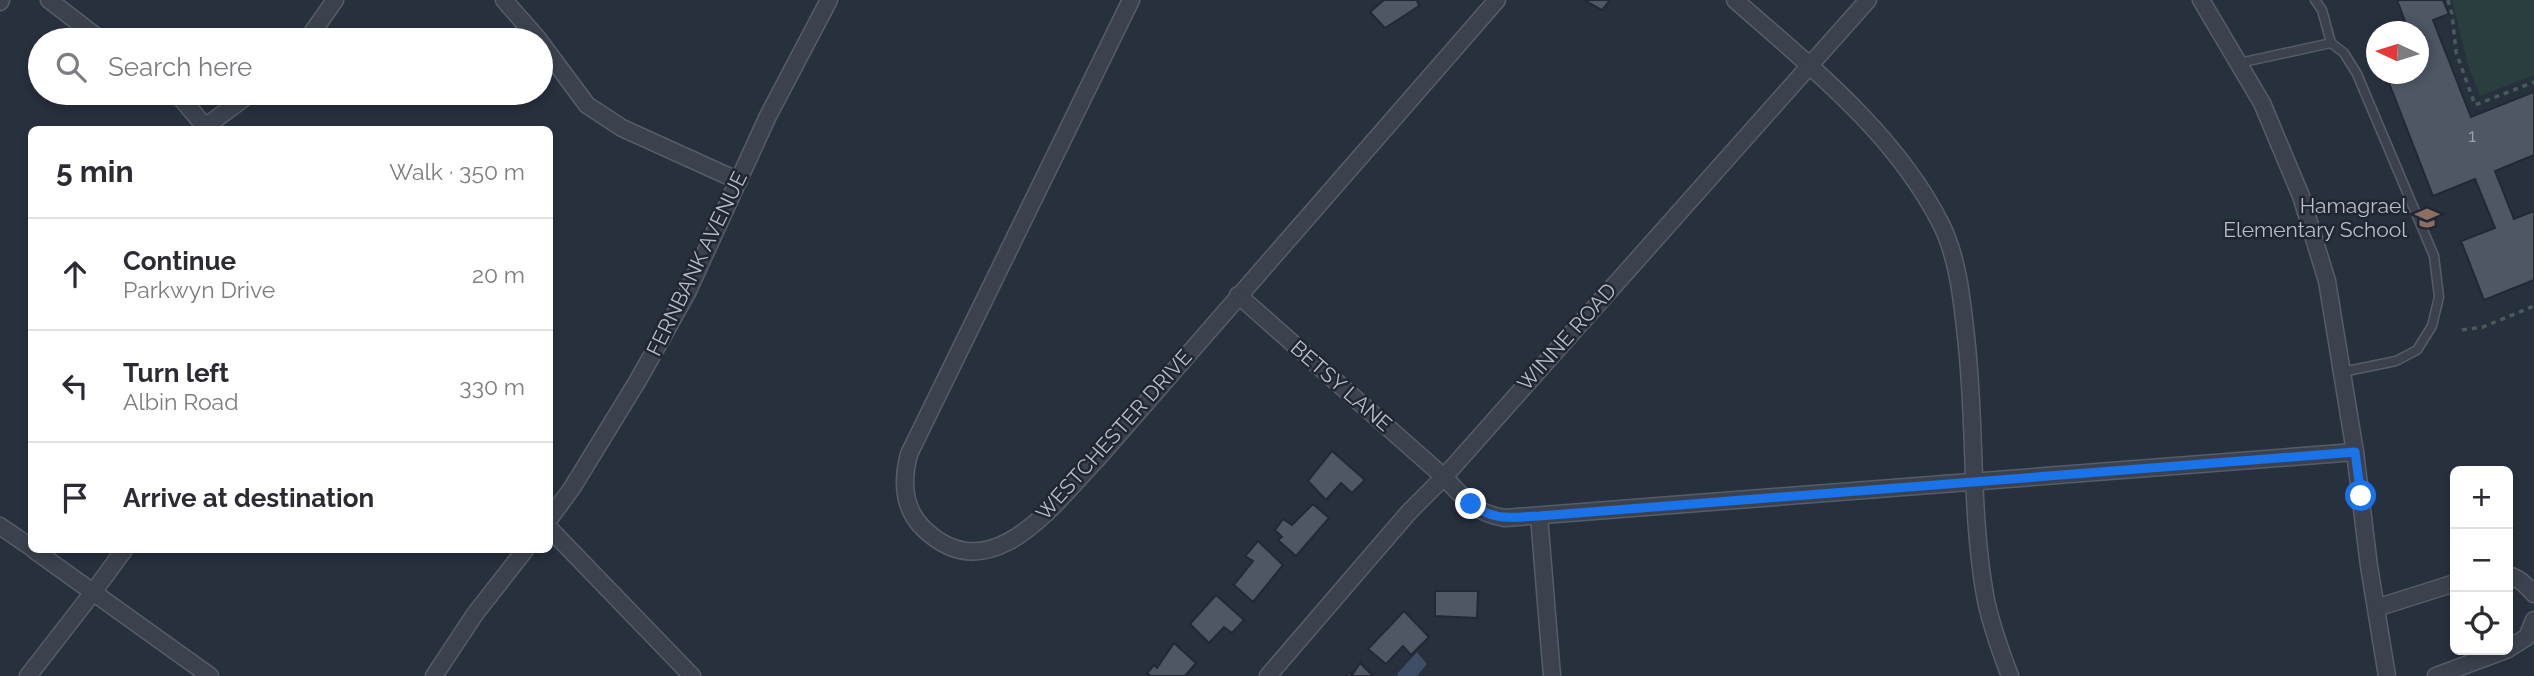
<!DOCTYPE html>
<html lang="en">
<head>
<meta charset="utf-8">
<style>
  body { margin:0; font-family:Raleway,sans-serif; background:#f2f2f3; color:#2b2b33 }
  .controls { position:absolute; right:21px; bottom:21px; display:grid; overflow:hidden; border-radius:10px; box-shadow:0 4px 10px #0003 }
  .controls button { width:63px; height:63px; display:grid; place-items:center; padding:0; border:0; border-bottom:2px solid #e1e1e2; background:#fff; color:#2b2b33; font:35px sans-serif }
  .compass { position:absolute; left:2366px; top:21px; width:63px; height:63px; border-radius:50%; background:#fff; box-shadow:0 4px 10px #0003; rotate:274deg }
  .stop { position:absolute; width:21px; height:21px; margin:-16px; border:5px solid #1a73e8; border-radius:50%; background:#fff }
  .stop.end { background:#1a73e8; border-color:#fff; box-shadow:0 2px 7px #0008 }
  .list { margin:0; padding:0; list-style:none }
  h2 { display:flex; justify-content:space-between; align-items:center; height:91px; margin:0; padding:0 28px; font-size:30px }
  h2 small { font-size:23px; font-weight:400; color:#7c7c81 }
  .list li { display:grid; grid-template-columns:46px 1fr auto; gap:21px; align-items:center; box-sizing:border-box; height:112px; padding:0 28px; border-top:2px solid #e1e1e2 }
  .list b { display:block; font-size:26px; white-space:nowrap }
  .list p { margin:0; font-size:23px; white-space:nowrap; color:#7c7c81 }
  .list em { font-size:23px; font-style:normal; color:#7c7c81 }
  .icon { flex:none; width:38px; height:38px; fill:none; stroke:currentColor; stroke-width:2; stroke-linecap:round; stroke-linejoin:round }
  .map { position:relative; flex:none; width:2534px; height:676px; overflow:hidden }
  .search { position:absolute; background:#fff; box-shadow:0 4px 10px #0003; left:28px; top:28px; width:525px; height:77px; display:flex; align-items:center; gap:18px; box-sizing:border-box; padding:0 24px; border-radius:38px; color:#7c7c81; font-size:26px }
  .panel { position:absolute; background:#fff; box-shadow:0 4px 10px #0003; left:28px; top:126px; width:525px; height:427px; border-radius:10px }
  .map>svg:first-child { display:block }
  .green { fill:#2a3e3f }
  .water { fill:#3e4e64 }
  .building { fill:#4e5865; stroke:#222934; stroke-width:2 }
  .lines { fill:none; stroke-linecap:round; stroke-linejoin:round }
  .service-casing { stroke:#565d68; stroke-width:11 }
  .minor-casing { stroke:#565d68; stroke-width:19 }
  .path { stroke:#495a5d; stroke-width:3.5; stroke-dasharray:5 5; stroke-linecap:butt }
  .service { stroke:#3b424d; stroke-width:8 }
  .minor { stroke:#3b424d; stroke-width:16 }
  .route { stroke:#1a73e8; stroke-width:9 }
  .labels { text-anchor:middle; stroke-width:5; stroke-linejoin:round; paint-order:stroke }
  .number-label { font-size:18px; fill:#9da4af }
  .poi-label { font-size:21px; fill:#b7bec8; stroke:#202732; text-anchor:end }
  .street-label { font-size:21px; fill:#b7bec8; stroke:#202732 }
</style>
</head>
<body>
<div class="map">
<svg width="2534" height="676" viewBox="0 0 2534 676">
  <rect width="100%" height="100%" fill="#27303d"/>
  <!-- green -->
  <path class="green" d="M 2452,0 L 2534,0 L 2534,75 L 2480,96 L 2468,65 Z"/>
  <!-- water -->
  <path class="water" d="M 1417,652 L 1427,664 L 1417,676 L 1398,676 L 1397,674 Z"/>
  <!-- building -->
  <g class="building">
    <path d="M 1384,0 L 1417,0 L 1419,6 L 1385,28 L 1370,12 Z"/>
    <path d="M 1584,0 L 1610,0 L 1602,10 Z"/>
    <path d="M 2397,0 L 2443,0 L 2449,14 L 2433,20 L 2471,117 L 2534,92 L 2534,155 L 2495,171 L 2514,219 L 2534,211 L 2534,280 L 2484,300 L 2461,241 L 2495,228 L 2475,179 L 2433,196 L 2389,83 L 2395,81 L 2392,74 L 2418,74 L 2418,32 L 2409,32 Z"/>
    <path d="M 1332,451 L 1365,480 L 1352,493 L 1341,483 L 1326,500 L 1308,481 Z"/>
    <path d="M 1313,504 L 1329,518 L 1296,556 L 1278,540 L 1282,537 L 1275,530 L 1283,519 L 1292,525 Z"/>
    <path d="M 1258,541 L 1283,565 L 1253,602 L 1234,585 L 1253,561 L 1245,556 Z"/>
    <path d="M 1435,591 L 1478,591 L 1477,618 L 1435,616 Z"/>
    <path d="M 1216,595 L 1244,620 L 1232,633 L 1224,627 L 1209,643 L 1190,624 Z"/>
    <path d="M 1404,611 L 1429,637 L 1411,655 L 1403,646 L 1386,664 L 1368,649 Z"/>
    <path d="M 1174,643 L 1196,663 L 1185,676 L 1151,676 L 1147,673 L 1154,665 L 1157,668 Z"/>
    <path d="M 1360,663 L 1373,676 L 1346,676 L 1349,672 L 1352,675 Z"/>
  </g>
  <g class="lines">
    <!-- service casing -->
    <g class="service-casing">
      <g id="service">
        <path d="M 2315,0 L 2322,10 L 2331,43"/>
        <path d="M 2239,63 L 2331,43 L 2344,53 L 2357,74 L 2434,256 L 2439,297 L 2432,326 L 2417,350 L 2396,361 L 2342,372"/>
      </g>
    </g>
    <!-- minor casing -->
    <g class="minor-casing">
      <g id="minor">
        <path d="M 49,0 L 101,40"/>
        <path d="M 504,0 L 539,40"/>
        <path d="M 1131,0 L 909,454 C 902,481 903,509 924,529 C 991,593 1054,504 1098,458 L 1497,0"/>
        <path d="M 1735,0 C 1810,66 1895,133 1941,224 C 1958,258 1962,300 1966,337 C 1976,422 1970,510 1985,595 C 1990,623 2000,650 2010,676"/>
        <path d="M 2201,0 L 2262,103 L 2301,196 L 2327,281 L 2355,452 L 2369,566 L 2387,676"/>
        <path d="M 0,2 L 1,0"/>
        <path d="M 307,40 L 335,0"/>
        <path d="M 541,43 L 587,105 L 622,128 L 739,181"/>
        <path d="M 174,93 L 180,97 L 208,130"/>
        <path d="M 205,127 L 251,93"/>
        <path d="M 1238,295 L 1444,477 C 1465,499 1474,513 1505,518 L 2355,452"/>
        <path d="M 1539,516 L 1552,676"/>
        <path d="M 550,518 L 572,488 L 637,382 L 687,293 L 768,116 L 829,0"/>
        <path d="M 0,526 L 32,548"/>
        <path d="M 550,529 L 692,676"/>
        <path d="M 34,550 L 210,676"/>
        <path d="M 2508,575 C 2519,578 2526,585 2534,594"/>
        <path d="M 2376,608 L 2455,583"/>
        <path d="M 2508,649 L 2527,637 L 2534,620"/>
        <path d="M 28,676 L 94,591 L 124,550"/>
        <path d="M 434,676 L 475,614 L 525,550"/>
        <path d="M 1268,676 L 1409,512 L 1444,477 L 1868,0"/>
        <path d="M 2436,676 L 2506,650"/>
      </g>
    </g>
    <!-- path -->
    <g class="path">
      <path d="M 2448,0 L 2452,14 L 2456,52 L 2475,105 L 2534,82"/>
      <path d="M 2462,330 L 2483,327 L 2534,306"/>
    </g>
    <!-- service -->
    <use href="#service" class="service"/>
    <!-- minor -->
    <use href="#minor" class="minor"/>
  </g>
  <g class="lines">
    <!-- route -->
    <path class="route" d="M 1471,504 C 1496,522 1510,517 1539,516 L 2355,452 L 2361,496"/>
  </g>
  <!-- icons -->
  <defs>
    <g id="school-bare" transform="scale(1.89)"><path d="M0-5L7-2L0 1L-7-2ZM-4 1L0 2.5L4 1V4Q0 6-4 4Z" fill="#8d6e63" stroke="#202732" stroke-width="2.5" paint-order="stroke"/></g>
  </defs>
  <g fill-rule="evenodd">
    <use href="#school-bare" x="2427" y="218"/>
  </g>
  <g class="labels">
    <!-- number labels -->
    <g class="number-label">
      <text x="2472" y="142">1</text>
    </g>
    <!-- poi labels -->
    <g class="poi-label">
      <text x="2407" y="213">Hamagrael<tspan x="2407" dy="24">Elementary School</tspan></text>
    </g>
    <!-- street labels -->
    <g class="street-label">
      <text transform="translate(697 264) rotate(-64)" y="7">FERNBANK AVENUE</text>
      <text transform="translate(1567 337) rotate(-48)" y="7">WINNE ROAD</text>
      <text transform="translate(1341 386) rotate(41)" y="7">BETSY LANE</text>
      <text transform="translate(1114 435) rotate(-48)" y="7">WESTCHESTER DRIVE</text>
    </g>
  </g>
</svg>
<div class="controls">
<button>+</button>
<button>−</button>
<button><svg class="icon" aria-label="locate" viewBox="0 0 24 24"><circle cx="12" cy="12" r="6"/><path d="M12 2v4M12 18v4M2 12h4M18 12h4"/></svg></button>
</div>
<svg class="compass" viewBox="-18 -18 36 36"><path d="M0-13l5 13h-10z" fill="#e53935"/><path d="M0 13l5-13h-10z" fill="#7c7c81"/></svg>
<div class="stop" style="left:2361px;top:496px"></div>
<div class="stop end" style="left:1471px;top:504px"></div>
<div class="search"><svg class="icon" aria-label="search" viewBox="0 0 24 24"><circle cx="10" cy="10" r="6"/><path d="M15 15l6 6"/></svg>Search here</div>
<section class="panel">
<h2>5 min<small>Walk · 350 m</small></h2>
<ul class="list">
<li><svg class="icon" aria-label="ahead" viewBox="0 0 24 24"><path d="M12 20V5M6 11l6-6 6 6"/></svg><div><b>Continue</b><p>Parkwyn Drive</p></div><em>20 m</em></li>
<li><svg class="icon" aria-label="left" viewBox="0 0 24 24"><path d="M17 20v-9H6M10 6l-5 5 5 5"/></svg><div><b>Turn left</b><p>Albin Road</p></div><em>330 m</em></li>
<li><svg class="icon" aria-label="arrive" viewBox="0 0 24 24"><path d="M6 21V4h12l-3 4 3 4H6"/></svg><div><b>Arrive at destination</b></div></li>
</ul>
</section>
</div>
</body>
</html>
